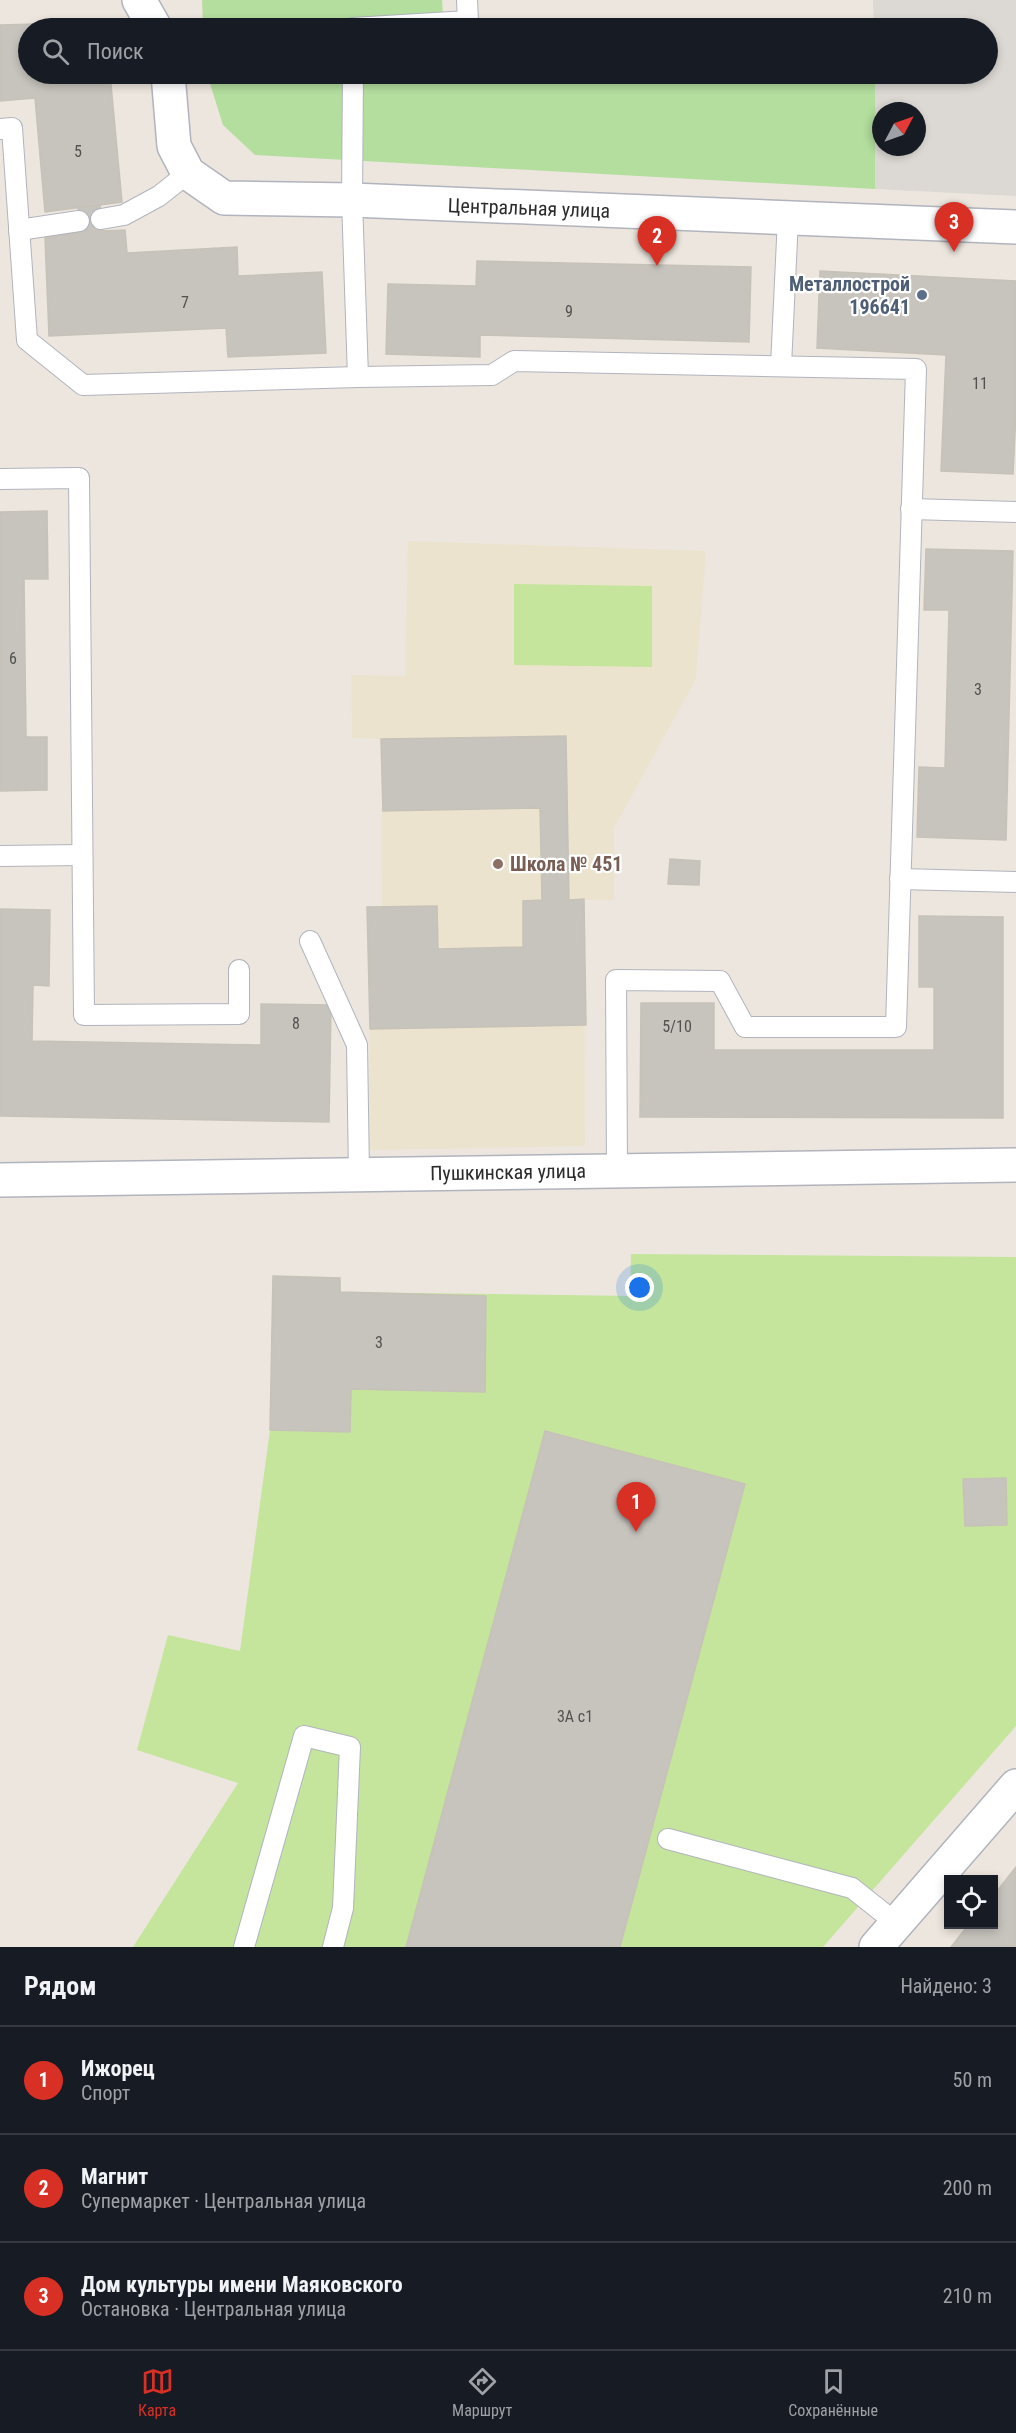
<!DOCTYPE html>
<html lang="ru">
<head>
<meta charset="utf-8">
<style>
  body { margin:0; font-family:"Roboto Condensed",sans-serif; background:#242831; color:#f1f3f6 }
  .controls { position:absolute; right:18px; bottom:18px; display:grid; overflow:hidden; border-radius:0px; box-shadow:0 3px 9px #0003 }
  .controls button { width:54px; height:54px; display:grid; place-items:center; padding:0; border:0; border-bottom:2px solid #363941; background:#171b24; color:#f1f3f6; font:30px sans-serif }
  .compass { position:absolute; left:872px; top:102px; width:54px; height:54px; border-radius:50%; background:#171b24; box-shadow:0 3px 9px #0003; rotate:49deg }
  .you { position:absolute; left:640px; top:1288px; width:21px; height:21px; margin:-15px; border:4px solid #fff; border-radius:50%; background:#1a73e8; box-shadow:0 0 0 9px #1a73e833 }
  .badge { display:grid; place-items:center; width:39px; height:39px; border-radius:50%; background:#d93025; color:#fff; font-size:20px; font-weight:700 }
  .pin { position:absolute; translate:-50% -50px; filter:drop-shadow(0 2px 3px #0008) }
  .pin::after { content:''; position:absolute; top:32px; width:21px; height:18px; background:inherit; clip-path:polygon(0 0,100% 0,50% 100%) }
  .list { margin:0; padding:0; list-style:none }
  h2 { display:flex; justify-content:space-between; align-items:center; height:78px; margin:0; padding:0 24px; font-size:26px }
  h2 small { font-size:20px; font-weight:400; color:#9ea1a6 }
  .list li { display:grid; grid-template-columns:39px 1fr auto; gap:18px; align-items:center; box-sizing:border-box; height:108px; padding:0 24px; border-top:2px solid #363941 }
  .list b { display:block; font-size:22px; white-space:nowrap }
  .list p { margin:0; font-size:20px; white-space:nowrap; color:#9ea1a6 }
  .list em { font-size:20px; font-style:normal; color:#9ea1a6 }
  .icon { flex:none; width:33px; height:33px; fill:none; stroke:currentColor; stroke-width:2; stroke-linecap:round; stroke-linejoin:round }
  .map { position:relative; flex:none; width:1016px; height:1947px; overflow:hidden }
  .search { position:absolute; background:#171b24; box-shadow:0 3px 9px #0003; left:18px; right:18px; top:18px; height:66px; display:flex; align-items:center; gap:15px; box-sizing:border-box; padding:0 21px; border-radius:33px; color:#9ea1a6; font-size:22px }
  .sheet { height:402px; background:#171b24 }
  nav { display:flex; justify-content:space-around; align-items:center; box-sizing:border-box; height:84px; border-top:2px solid #363941; background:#171b24; font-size:16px; color:#9ea1a6 }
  nav a { display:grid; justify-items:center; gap:3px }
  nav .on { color:#d93025 }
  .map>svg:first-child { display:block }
  .education { fill:#ece3cf }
  .green { fill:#b3de9e }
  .pitch { fill:#c4e59b }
  .plaza { fill:#dcd9d4; fill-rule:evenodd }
  .building { fill:#c7c3bd; stroke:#c7c2b8; stroke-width:1.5 }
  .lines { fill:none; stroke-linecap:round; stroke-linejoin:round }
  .lane-casing { stroke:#b1b4bd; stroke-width:22 }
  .street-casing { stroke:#b1b4bd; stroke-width:36 }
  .lane { stroke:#fff; stroke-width:20 }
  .street { stroke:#fff; stroke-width:33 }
  .service-dot { fill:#5c6f8a; stroke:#fff; stroke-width:2 }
  .education-dot { fill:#8d6e63; stroke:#fff; stroke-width:2 }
  .labels { text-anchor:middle; stroke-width:4.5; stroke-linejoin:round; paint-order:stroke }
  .number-label { font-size:16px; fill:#525150 }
  .street-label { font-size:20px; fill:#2b2b2b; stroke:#fff }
  .service-label { font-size:20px; font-weight:bold; fill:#4e5e75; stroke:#fff; text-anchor:end }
  .education-label { font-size:20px; font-weight:bold; fill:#785e54; stroke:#fff; text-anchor:start }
</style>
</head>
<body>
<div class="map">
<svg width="1016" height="1947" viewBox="0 0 1016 1947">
  <rect width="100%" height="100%" fill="#ece6de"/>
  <!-- education -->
  <path class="education" d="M 408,541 L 706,551 L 696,679 L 614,828 L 614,900 L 584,900 L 585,1146 L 369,1150 L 370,1029 L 367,907 L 382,907 L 381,739 L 352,738 L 351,675 L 405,676 Z"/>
  <!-- green -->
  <g class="green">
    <path d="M 202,0 L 442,0 L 444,28 L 203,28 Z"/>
    <path d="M 207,74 L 875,74 L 875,189 L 255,155 L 223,125 Z"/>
  </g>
  <!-- pitch -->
  <g class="pitch">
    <path d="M 514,584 L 652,586 L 652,667 L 514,665 Z"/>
    <path d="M 631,1254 L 1016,1257 L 1016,1726 L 823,1947 L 133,1947 L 238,1783 L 137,1750 L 168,1635 L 240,1651 L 270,1430 L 273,1276 L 340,1278 L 341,1292 L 630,1296 Z"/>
  </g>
  <!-- plaza -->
  <path class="plaza" d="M 873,0 L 1016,0 L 1016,196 L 875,189 L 875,74 L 988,74 L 988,28 L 874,28 ZM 881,111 L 917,111 L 917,147 L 881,147 Z"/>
  <!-- building -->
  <g class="building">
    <path d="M 105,22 L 106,28 L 28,28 L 28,74 L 110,74 L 122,202 L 45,212 L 35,98 L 0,101 L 0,25 Z"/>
    <path d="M 100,205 L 102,231 L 125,230 L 127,253 L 237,247 L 238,276 L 322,272 L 326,353 L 228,357 L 226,328 L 49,336 L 45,238 L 81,232 L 78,208 Z"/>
    <path d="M 477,261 L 751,267 L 749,342 L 480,335 L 480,357 L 386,354 L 388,284 L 476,286 Z"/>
    <path d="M 820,271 L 1016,281 L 1016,412 L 1013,474 L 941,471 L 946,355 L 817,348 Z"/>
    <path d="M 47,511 L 48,579 L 24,579 L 26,737 L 47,737 L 47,790 L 0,791 L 0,512 Z"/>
    <path d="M 926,549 L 1013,551 L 1006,840 L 917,837 L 919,767 L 945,768 L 949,610 L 924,610 Z"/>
    <path d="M 566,736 L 569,900 L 584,899 L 586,1025 L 370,1029 L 367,907 L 437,906 L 438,949 L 523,947 L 523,901 L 542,900 L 540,808 L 383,811 L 381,739 Z"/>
    <path d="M 670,859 L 700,861 L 699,885 L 668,884 Z"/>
    <path d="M 0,909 L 50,910 L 49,986 L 33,985 L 32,1041 L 261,1045 L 261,1004 L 331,1005 L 329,1122 L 0,1116 Z"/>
    <path d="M 919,916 L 1003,917 L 1003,1118 L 640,1117 L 641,1003 L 714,1003 L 714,1050 L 934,1050 L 934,987 L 919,987 Z"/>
    <path d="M 273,1276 L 340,1278 L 340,1292 L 486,1296 L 485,1392 L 351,1389 L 350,1432 L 270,1430 Z"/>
    <path d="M 545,1431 L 745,1484 L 620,1947 L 406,1947 Z"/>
    <path d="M 1006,1478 L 1007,1525 L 965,1526 L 963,1479 Z"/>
    <path d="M 1016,1867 L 1016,1947 L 951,1947 L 969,1924 L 994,1924 L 994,1895 Z"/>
  </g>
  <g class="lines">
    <!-- lane casing -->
    <g class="lane-casing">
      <g id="lane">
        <path d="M 353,28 L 468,21 L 467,0"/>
        <path d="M 353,74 L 352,200 L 358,377"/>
        <path d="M 0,129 L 12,128 L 27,340 L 83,385 L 358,377 L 492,375 L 514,361 L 916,369 L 896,1027 L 745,1027 L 720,981 L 616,980 L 617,1170"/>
        <path d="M 101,219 L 124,215 L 159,196 L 188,173"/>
        <path d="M 19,230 L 79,221"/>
        <path d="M 781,366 L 788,218"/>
        <path d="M 0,479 L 79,478 L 84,1015 L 239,1014 L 239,970"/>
        <path d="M 911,509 L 1016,512"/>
        <path d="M 0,856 L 82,855"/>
        <path d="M 900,879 L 1016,882"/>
        <path d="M 310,941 L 357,1045 L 359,1174"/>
        <path d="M 668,1839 L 852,1888 L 896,1923"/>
        <path d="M 244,1947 L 304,1736 L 350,1747 L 343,1908 L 333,1947"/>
      </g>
    </g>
    <!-- street casing -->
    <g class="street-casing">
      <g id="street">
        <path d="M 139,0 L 155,28"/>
        <path d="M 168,74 L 174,146 L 188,173 L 224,198 L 352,200 L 1016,227"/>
        <path d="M 0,1180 L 1016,1165"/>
        <path d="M 876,1947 L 1016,1786"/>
      </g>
    </g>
    <!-- lane -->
    <use href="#lane" class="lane"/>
    <!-- street -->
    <use href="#street" class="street"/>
  </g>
  <!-- markers -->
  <circle class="service-dot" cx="922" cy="295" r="6"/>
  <circle class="education-dot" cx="498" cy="864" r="6"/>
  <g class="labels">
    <!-- number labels -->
    <g class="number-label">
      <text x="78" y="157">5</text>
      <text x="185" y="308">7</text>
      <text x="569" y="317">9</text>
      <text x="980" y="389">11</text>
      <text x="13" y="664">6</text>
      <text x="978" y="695">3</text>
      <text x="296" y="1029">8</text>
      <text x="677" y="1032">5/10</text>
      <text x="379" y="1348">3</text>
      <text x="575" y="1722">3А с1</text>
    </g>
    <!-- street labels -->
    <g class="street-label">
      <text transform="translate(529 208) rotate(2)" y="7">Центральная улица</text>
      <text transform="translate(508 1172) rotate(-1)" y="7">Пушкинская улица</text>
    </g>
    <!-- service labels -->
    <g class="service-label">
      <text x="910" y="291">Металлострой<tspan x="910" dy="23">196641</tspan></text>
    </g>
    <!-- education labels -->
    <g class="education-label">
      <text x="510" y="871">Школа № 451</text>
    </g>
  </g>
</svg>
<div class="controls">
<button><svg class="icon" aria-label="locate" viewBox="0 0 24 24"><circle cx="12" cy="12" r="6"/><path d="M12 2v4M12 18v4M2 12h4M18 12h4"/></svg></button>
</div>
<svg class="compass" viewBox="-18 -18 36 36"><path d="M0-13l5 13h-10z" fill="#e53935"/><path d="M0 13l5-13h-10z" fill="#9ea1a6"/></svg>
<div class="you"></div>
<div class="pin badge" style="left:636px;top:1532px">1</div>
<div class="pin badge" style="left:657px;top:266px">2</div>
<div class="pin badge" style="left:954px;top:252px">3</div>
<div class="search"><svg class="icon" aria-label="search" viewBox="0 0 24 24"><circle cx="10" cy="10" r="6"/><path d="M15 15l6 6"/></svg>Поиск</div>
</div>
<section class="sheet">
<h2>Рядом<small>Найдено: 3</small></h2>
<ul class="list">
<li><span class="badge">1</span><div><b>Ижорец</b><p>Спорт</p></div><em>50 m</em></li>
<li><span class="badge">2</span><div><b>Магнит</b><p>Супермаркет · Центральная улица</p></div><em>200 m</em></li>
<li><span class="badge">3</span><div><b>Дом культуры имени Маяковского</b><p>Остановка · Центральная улица</p></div><em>210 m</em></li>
</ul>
</section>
<nav>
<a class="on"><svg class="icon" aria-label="map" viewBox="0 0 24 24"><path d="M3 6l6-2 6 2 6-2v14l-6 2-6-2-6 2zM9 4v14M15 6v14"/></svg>Карта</a>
<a><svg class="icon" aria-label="directions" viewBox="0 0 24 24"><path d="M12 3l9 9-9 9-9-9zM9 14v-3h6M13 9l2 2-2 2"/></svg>Маршрут</a>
<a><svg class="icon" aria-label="saved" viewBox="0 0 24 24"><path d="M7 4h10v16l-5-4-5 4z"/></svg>Сохранённые</a>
</nav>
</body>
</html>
